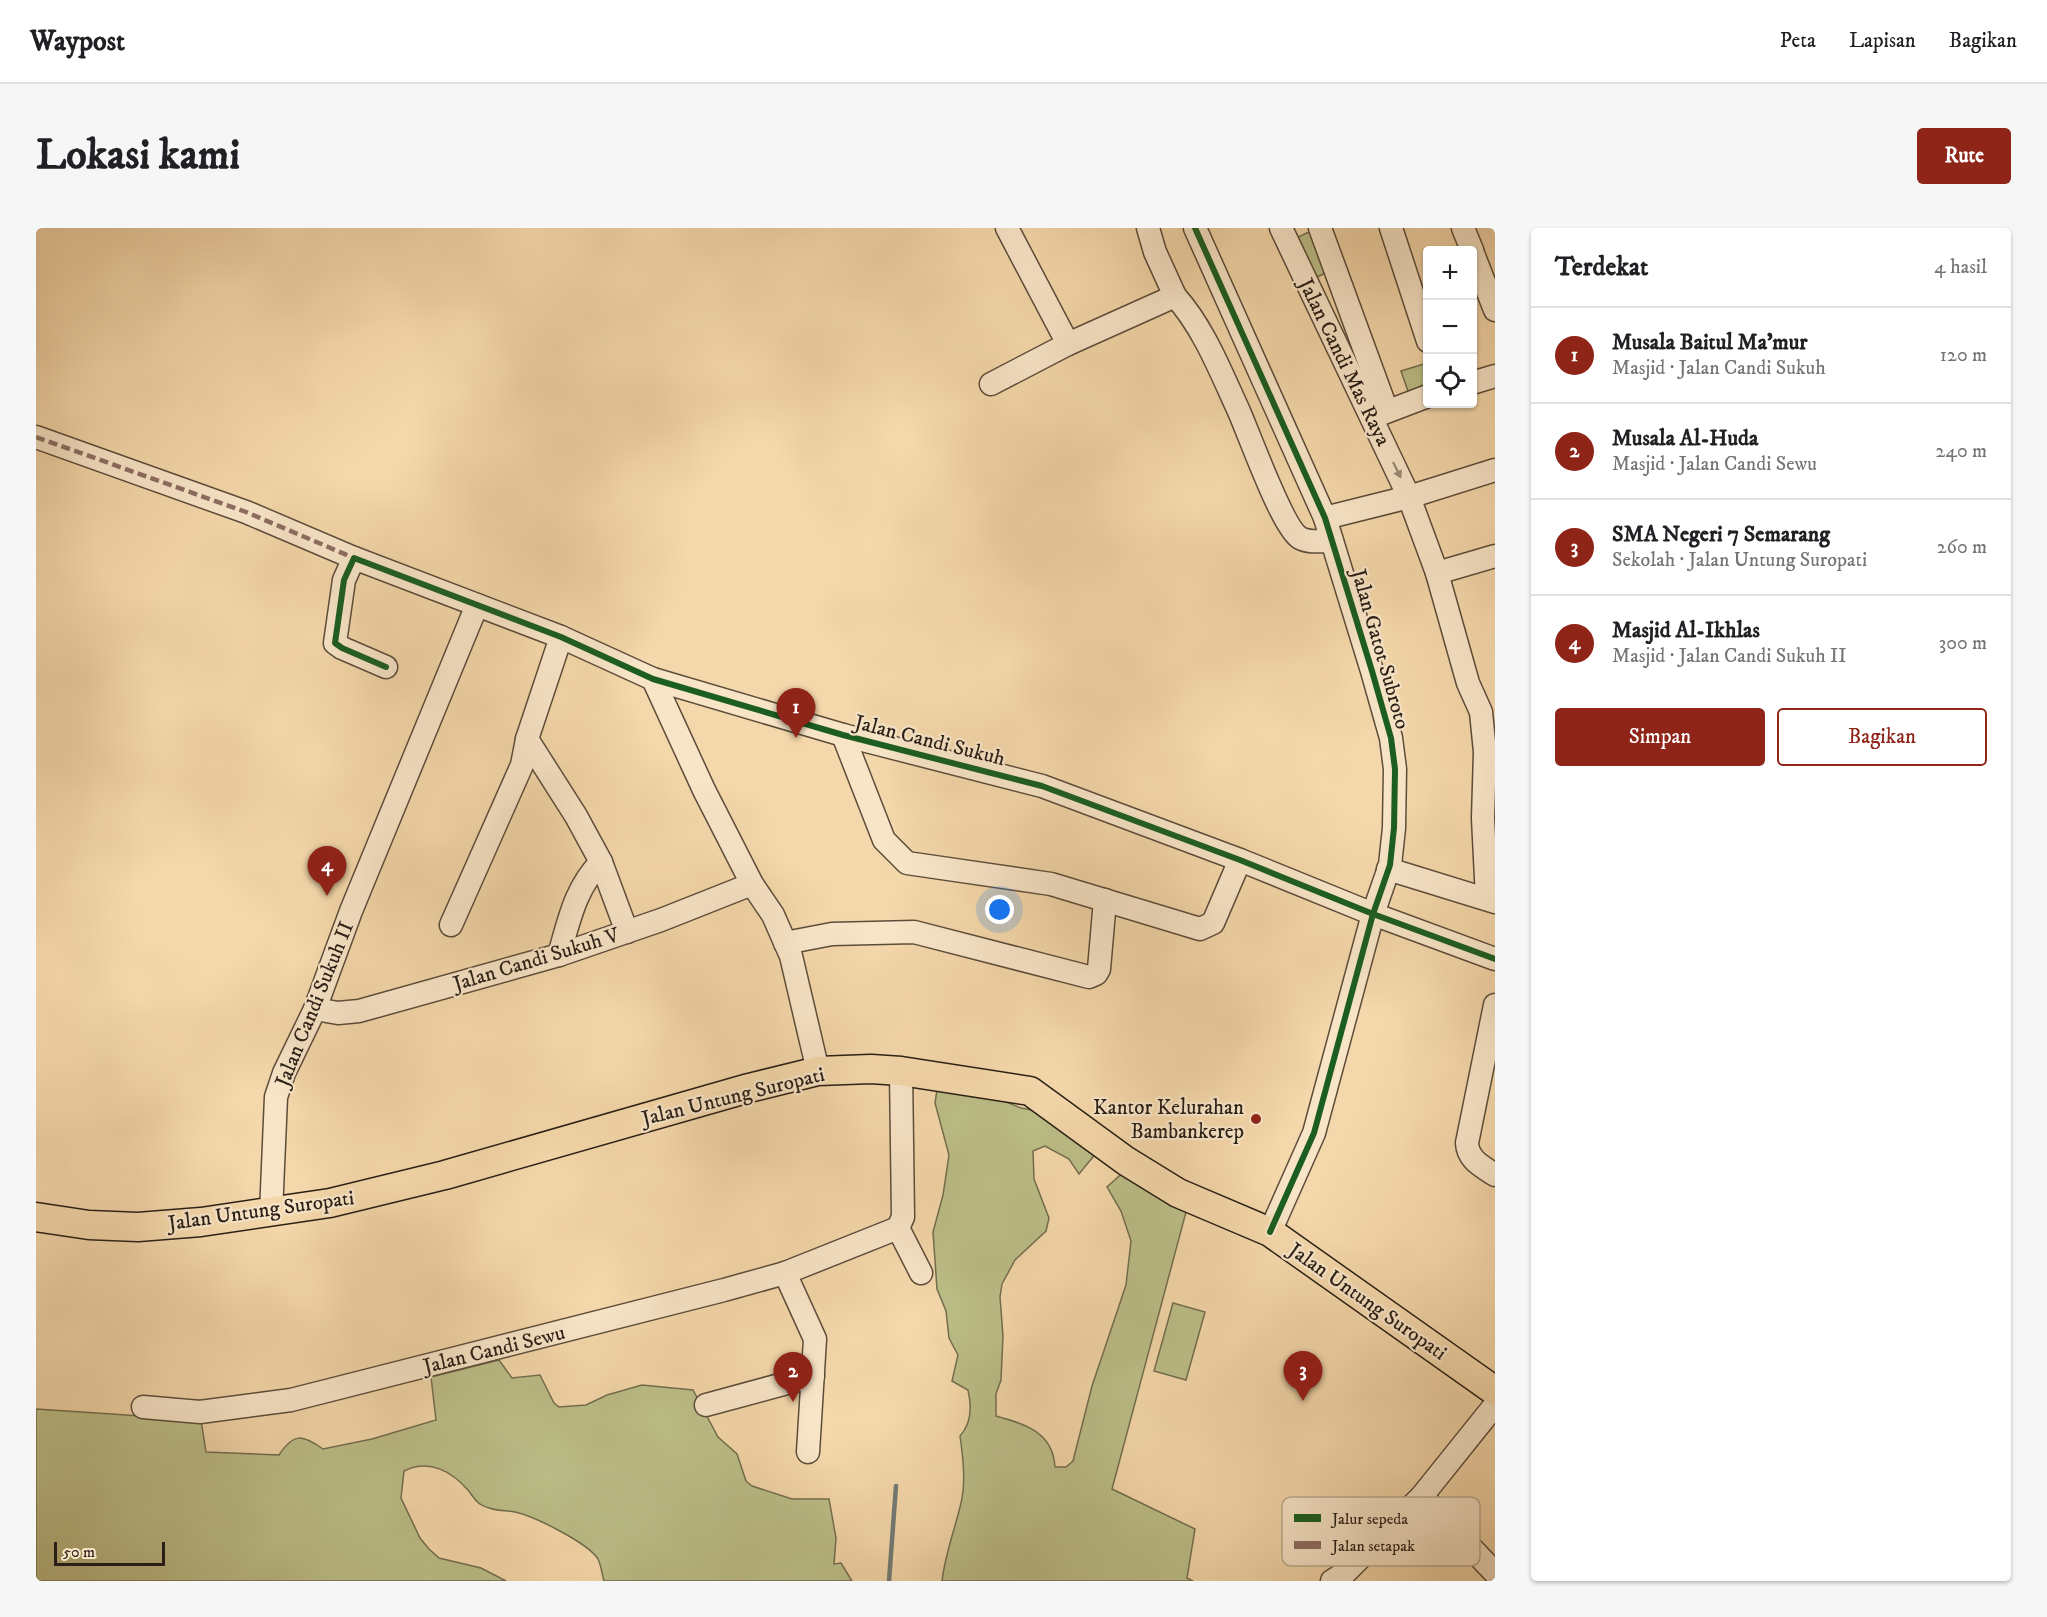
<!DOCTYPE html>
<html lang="id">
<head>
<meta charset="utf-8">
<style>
  body { margin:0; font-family:"IM FELL DW Pica",serif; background:#f6f6f6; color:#202124 }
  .controls { position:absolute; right:18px; top:18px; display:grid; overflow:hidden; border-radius:6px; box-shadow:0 2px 4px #0004 }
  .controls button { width:54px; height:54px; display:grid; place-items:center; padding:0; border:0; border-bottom:2px solid #e0e0e0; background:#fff; color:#202124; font:30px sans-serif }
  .scale { position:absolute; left:18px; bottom:15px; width:111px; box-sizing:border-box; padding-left:6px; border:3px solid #291f16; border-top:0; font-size:16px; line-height:21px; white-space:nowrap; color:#291f16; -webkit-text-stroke:4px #f8e5c8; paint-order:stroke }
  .you { position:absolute; left:964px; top:682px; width:21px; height:21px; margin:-15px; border:4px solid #fff; border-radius:50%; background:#1a73e8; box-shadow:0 0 0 9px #1a73e833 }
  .badge { display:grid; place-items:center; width:39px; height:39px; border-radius:50%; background:#8f2418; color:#fff; font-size:20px; font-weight:700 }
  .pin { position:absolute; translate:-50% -50px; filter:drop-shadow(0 2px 3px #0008) }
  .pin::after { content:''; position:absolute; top:32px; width:21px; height:18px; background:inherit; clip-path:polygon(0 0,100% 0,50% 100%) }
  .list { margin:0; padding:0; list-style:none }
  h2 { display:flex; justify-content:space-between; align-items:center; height:78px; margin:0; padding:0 24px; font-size:26px }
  h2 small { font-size:20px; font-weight:400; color:#757577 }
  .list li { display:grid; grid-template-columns:39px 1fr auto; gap:18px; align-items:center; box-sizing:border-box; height:96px; padding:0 24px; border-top:2px solid #e0e0e0 }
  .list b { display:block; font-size:22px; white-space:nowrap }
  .list p { margin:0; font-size:20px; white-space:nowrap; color:#757577 }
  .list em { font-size:20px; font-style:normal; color:#757577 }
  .actions { display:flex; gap:12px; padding:18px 24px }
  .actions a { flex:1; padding:14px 0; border:2px solid #8f2418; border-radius:6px; text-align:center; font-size:21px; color:#8f2418 }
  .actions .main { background:#8f2418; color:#fff }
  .icon { flex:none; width:33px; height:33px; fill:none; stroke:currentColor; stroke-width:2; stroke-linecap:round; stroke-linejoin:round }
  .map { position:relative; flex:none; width:1459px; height:1353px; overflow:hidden; border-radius:6px }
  header { display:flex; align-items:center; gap:36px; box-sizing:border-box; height:84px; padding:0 30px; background:#fff; border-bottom:2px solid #e0e0e0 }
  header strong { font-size:28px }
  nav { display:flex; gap:33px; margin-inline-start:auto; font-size:21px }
  .intro { display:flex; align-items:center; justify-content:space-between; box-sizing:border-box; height:144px; padding:0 36px }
  h1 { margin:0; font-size:42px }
  .button { padding:15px 27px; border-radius:6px; background:#8f2418; color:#fff; font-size:21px; font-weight:700 }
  main { display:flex; gap:36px; padding:0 36px }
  aside { flex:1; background:#fff; border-radius:6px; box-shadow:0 2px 4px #0004 }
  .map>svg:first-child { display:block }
  .green { fill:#bcbe88; stroke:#726e4f; stroke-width:1.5 }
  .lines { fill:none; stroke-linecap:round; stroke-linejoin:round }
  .stream { stroke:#727a75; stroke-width:4.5 }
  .minor-casing { stroke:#5c4d3b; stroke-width:25 }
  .major-casing { stroke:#291f16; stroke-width:31 }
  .minor { stroke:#f8e5c8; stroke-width:22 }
  .major { stroke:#f4d7aa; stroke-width:28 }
  .quiet { stroke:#8d6e63; stroke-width:4.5; stroke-dasharray:9 4.5; stroke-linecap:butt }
  .cycleway-casing { stroke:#f8e5c8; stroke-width:10 }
  .cycleway { stroke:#1b5e20; stroke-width:6 }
  .oneway { fill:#9b8c78 }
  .poi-dot { fill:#8f2418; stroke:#f8e5c8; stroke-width:2 }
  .labels { text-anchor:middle; stroke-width:4.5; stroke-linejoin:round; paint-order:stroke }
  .street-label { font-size:21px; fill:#291f16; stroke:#f8e5c8 }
  .poi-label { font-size:21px; fill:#291f16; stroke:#f8e5c8; text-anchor:end }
  .key { fill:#f8e5c8; stroke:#baaa93; stroke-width:1.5 }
  .key-label { font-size:16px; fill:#291f16 }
</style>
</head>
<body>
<header>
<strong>Waypost</strong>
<nav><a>Peta</a><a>Lapisan</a><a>Bagikan</a></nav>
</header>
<div class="intro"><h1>Lokasi kami</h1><a class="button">Rute</a></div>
<main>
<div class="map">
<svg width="1459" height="1353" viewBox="0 0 1459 1353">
  <rect width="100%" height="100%" fill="#f4d7aa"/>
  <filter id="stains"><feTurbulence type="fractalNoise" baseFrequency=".00333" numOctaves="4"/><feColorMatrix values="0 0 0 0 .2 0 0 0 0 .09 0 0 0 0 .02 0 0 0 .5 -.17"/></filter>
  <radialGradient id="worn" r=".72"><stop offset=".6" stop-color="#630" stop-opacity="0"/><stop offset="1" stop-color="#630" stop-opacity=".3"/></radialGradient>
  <!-- green -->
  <g class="green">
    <path d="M 1277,2 L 1296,42 L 1277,51 L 1258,11 Z"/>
    <path d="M 1391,135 L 1391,163 L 1374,169 L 1365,143 Z"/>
    <path d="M 901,862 L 943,863 L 985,880 L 1018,886 L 1061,924 L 1043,946 L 1033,931 L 1009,918 L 997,923 L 998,951 L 1013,990 L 1010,1003 L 979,1032 L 966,1056 L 964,1069 L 967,1108 L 965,1152 L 960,1166 L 960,1188 C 989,1196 1017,1204 1019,1239 L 1030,1239 L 1037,1233 L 1056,1158 L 1090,1057 L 1095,1013 L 1085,983 L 1071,959 L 1091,941 L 1150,984 L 1076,1261 L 1159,1301 L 1151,1350 L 1157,1353 L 906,1353 C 909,1326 919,1301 925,1275 C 930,1254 927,1229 924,1208 C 936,1195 936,1179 932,1162 L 916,1153 L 922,1127 L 913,1110 L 910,1083 L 901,1061 L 897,1004 L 907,967 L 913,927 L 899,875 Z"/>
    <path d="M 1137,1075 L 1169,1084 L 1150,1152 L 1118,1143 Z"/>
    <path d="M 463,1132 L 476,1150 L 504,1147 L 518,1175 L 523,1179 L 550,1177 L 571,1167 L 606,1157 L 657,1162 L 682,1209 L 701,1226 L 710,1253 L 716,1258 L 756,1271 L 793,1271 L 800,1310 L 798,1336 L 805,1335 L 816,1353 L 568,1353 C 566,1346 565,1337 562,1331 C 552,1315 498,1288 479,1284 C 468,1282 454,1283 444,1276 C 439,1273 436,1267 432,1262 C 416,1244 393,1230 368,1243 L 365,1270 L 384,1310 L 393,1321 L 403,1330 L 445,1340 L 470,1353 L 0,1353 L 0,1181 L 165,1192 L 170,1224 L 243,1227 C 258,1204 267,1207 287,1221 L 336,1211 L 400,1192 L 395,1149 Z"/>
  </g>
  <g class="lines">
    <!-- stream -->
    <path class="stream" d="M 853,1353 L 860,1258"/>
    <!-- minor casing -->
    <g class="minor-casing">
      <g id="minor">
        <path d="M 971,0 L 1032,116 L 1139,68 L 1119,24 L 1112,0"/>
        <path d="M 1159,0 L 1289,290 L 1336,443 L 1355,510 L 1359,541 L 1358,600 L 1354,637 L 1337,686 L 1278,905 L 1234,1004"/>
        <path d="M 1245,0 L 1373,269 L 1401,345 L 1432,455 L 1445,484 L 1449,524 L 1447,590 L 1451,671"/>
        <path d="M 1284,0 L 1351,183"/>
        <path d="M 1355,0 L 1392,113"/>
        <path d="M 1427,0 L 1436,22"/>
        <path d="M 1436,23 L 1459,82"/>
        <path d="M 1139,68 C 1167,99 1184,142 1201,179 C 1212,202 1246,300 1264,310 C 1273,315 1286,313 1296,313"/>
        <path d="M 1436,155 L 1459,148"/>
        <path d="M 955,156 L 1032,116"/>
        <path d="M 1337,189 L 1392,168"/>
        <path d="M 0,209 L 210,284 L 318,330"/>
        <path d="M 1289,290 L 1373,269 L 1459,242"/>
        <path d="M 1401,345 L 1459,328"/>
        <path d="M 350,439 L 306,420 L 299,415 L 308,352 L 318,330 L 525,409 L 617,451 L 807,507 L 1006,558 L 1204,632 L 1337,686 L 1459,731"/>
        <path d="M 617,451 L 668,562 L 716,656 L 737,687 L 755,728 L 782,843"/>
        <path d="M 807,507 L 848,612 L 871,635 L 1015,656 L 1164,701 L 1177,695 L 1204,632"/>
        <path d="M 491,511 L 540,588 L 565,634 L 591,704"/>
        <path d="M 1352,641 L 1459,674"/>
        <path d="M 415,697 L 486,537 L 491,511 L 525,409"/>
        <path d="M 749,715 L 796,706 L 878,704 L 1053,749 L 1060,746 L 1063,741 L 1069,672"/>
        <path d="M 523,727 C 533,693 539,660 565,634"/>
        <path d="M 1459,777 L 1431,915 C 1432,932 1446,938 1459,947"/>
        <path d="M 279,781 L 302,785 L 323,783 L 523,727 L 625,692 L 716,656"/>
        <path d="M 235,985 L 240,869 L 248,845 L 279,781 L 315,683 L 441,377"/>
        <path d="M 862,1000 L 885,1045"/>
        <path d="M 749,1045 L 779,1111 L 772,1224"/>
        <path d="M 670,1177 L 777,1148"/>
        <path d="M 107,1179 L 164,1184 L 255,1172 L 688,1062 L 749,1045 L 862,1000 L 867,989 L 865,843"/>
        <path d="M 1386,1268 L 1459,1345"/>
        <path d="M 1296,1353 L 1310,1344 L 1386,1268 L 1459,1177"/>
      </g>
    </g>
    <!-- major casing -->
    <g class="major-casing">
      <path id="major" d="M 0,989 L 53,997 L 102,999 L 165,994 L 294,975 L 409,947 L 713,860 L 782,843 L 835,841 L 865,843 L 994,863 L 1090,933 L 1142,965 L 1234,1004 L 1459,1163"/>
    </g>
    <!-- minor -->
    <use href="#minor" class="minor"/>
    <!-- major -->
    <use href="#major" class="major"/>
    <!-- quiet -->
    <path class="quiet" d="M 0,209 L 210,284 L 318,330"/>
    <!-- cycleway casing -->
    <g class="cycleway-casing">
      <g id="cycleway">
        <path d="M 1159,0 L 1289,290 L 1336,443 L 1355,510 L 1359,541 L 1358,600 L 1354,637 L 1337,686 L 1278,905 L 1234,1004"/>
        <path d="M 350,439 L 306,420 L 299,415 L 308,352 L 318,330 L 525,409 L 617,451 L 807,507 L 1006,558 L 1204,632 L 1337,686 L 1459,731"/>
      </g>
    </g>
    <!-- cycleway -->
    <use href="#cycleway" class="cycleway"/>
  </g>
  <!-- one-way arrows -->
  <defs><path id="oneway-solid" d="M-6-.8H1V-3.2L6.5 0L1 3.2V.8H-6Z" transform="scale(1.5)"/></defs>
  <use class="oneway" href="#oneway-solid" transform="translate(1361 242) rotate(64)"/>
  <!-- markers -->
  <circle class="poi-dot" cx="1220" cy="891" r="6"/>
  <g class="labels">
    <!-- street labels -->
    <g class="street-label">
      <text transform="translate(1309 134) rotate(64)" y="7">Jalan Candi Mas Raya</text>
      <text transform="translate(1345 421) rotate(74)" y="7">Jalan Gatot Subroto</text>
      <text transform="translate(894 512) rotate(14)" y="7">Jalan Candi Sukuh</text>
      <text transform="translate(500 731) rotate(-17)" y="7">Jalan Candi Sukuh V</text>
      <text transform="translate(278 776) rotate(-68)" y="7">Jalan Candi Sukuh II</text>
      <text transform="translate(697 868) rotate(-14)" y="7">Jalan Untung Suropati</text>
      <text transform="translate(225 982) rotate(-8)" y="7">Jalan Untung Suropati</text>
      <text transform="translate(1332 1073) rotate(35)" y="7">Jalan Untung Suropati</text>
      <text transform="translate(458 1121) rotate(-14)" y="7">Jalan Candi Sewu</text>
    </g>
    <!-- poi labels -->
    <g class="poi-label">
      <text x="1208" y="886">Kantor Kelurahan<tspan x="1208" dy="24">Bambankerep</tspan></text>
    </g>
  </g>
  <!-- legend -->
  <rect x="1246" y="1269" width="198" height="69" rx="9" class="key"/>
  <rect x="1258" y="1286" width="27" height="8" fill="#1b5e20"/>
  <rect x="1258" y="1313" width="27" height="8" fill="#8d6e63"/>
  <g class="key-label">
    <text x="1296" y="1296">Jalur sepeda</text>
    <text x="1296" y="1323">Jalan setapak</text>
  </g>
  <rect width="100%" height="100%" filter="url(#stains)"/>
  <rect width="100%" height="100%" fill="url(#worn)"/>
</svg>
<div class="controls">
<button>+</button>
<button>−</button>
<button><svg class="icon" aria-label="locate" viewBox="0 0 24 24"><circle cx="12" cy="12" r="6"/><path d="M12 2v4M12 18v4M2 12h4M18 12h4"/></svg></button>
</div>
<div class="scale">50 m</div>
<div class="you"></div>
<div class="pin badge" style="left:760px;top:510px">1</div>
<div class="pin badge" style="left:757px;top:1174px">2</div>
<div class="pin badge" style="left:1267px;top:1173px">3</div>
<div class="pin badge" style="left:291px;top:668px">4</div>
</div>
<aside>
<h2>Terdekat<small>4 hasil</small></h2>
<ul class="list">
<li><span class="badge">1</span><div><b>Musala Baitul Ma'mur</b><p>Masjid · Jalan Candi Sukuh</p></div><em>120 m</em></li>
<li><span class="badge">2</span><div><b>Musala Al-Huda</b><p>Masjid · Jalan Candi Sewu</p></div><em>240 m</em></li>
<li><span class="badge">3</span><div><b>SMA Negeri 7 Semarang</b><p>Sekolah · Jalan Untung Suropati</p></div><em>260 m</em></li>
<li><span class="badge">4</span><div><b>Masjid Al-Ikhlas</b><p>Masjid · Jalan Candi Sukuh II</p></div><em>300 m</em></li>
</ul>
<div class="actions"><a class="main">Simpan</a><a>Bagikan</a></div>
</aside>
</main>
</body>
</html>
